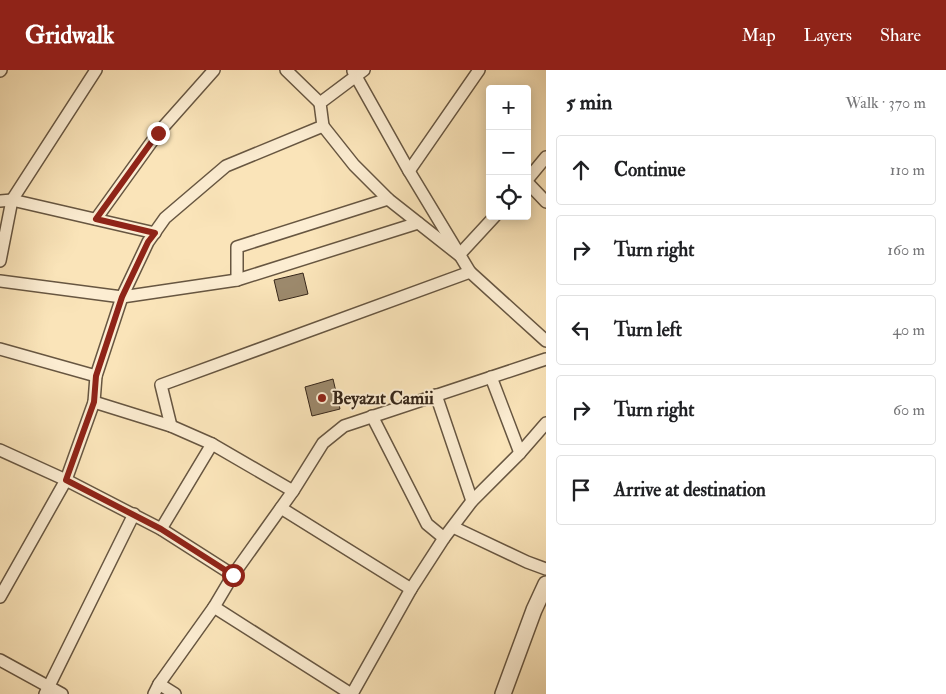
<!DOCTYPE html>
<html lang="en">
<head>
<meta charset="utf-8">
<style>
  body { margin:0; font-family:"IM FELL Double Pica",serif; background:#f6f6f6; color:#202124 }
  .controls { position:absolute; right:15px; top:15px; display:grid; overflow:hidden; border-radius:5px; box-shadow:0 2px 12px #0003 }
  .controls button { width:45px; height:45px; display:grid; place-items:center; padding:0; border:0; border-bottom:1px solid #e0e0e0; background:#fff; color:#202124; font:25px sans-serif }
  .stop { position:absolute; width:15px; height:15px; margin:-11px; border:4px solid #8f2418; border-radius:50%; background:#fff }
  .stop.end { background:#8f2418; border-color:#fff; box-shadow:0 1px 5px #0008 }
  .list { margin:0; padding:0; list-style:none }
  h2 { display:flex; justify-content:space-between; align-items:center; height:65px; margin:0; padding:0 20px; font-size:21px }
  h2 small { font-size:16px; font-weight:400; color:#757577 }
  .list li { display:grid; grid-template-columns:32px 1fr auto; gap:15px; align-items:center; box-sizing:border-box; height:70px; margin:0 10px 10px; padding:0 10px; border:1px solid #e0e0e0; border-radius:5px }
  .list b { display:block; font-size:19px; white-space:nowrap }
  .list em { font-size:16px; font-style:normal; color:#757577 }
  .icon { flex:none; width:28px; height:28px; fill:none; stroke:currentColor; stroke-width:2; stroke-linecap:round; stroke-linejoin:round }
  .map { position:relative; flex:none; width:546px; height:624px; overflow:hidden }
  header { display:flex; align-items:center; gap:30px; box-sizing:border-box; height:70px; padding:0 25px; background:#8f2418; color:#fff }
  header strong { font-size:24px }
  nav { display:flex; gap:28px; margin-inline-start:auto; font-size:18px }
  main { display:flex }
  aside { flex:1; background:#fff }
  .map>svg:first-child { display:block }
  .building { fill:#9c896c; stroke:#362619 }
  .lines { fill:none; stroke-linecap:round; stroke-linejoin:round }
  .minor-casing { stroke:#675641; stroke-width:14 }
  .tertiary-casing { stroke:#675641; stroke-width:18 }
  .minor { stroke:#fcedd2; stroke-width:11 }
  .tertiary { stroke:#fcedd2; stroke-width:15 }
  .route { stroke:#8f2418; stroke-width:6 }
  .poi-dot { fill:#8f2418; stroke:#fcedd2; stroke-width:2 }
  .labels { text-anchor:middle; stroke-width:4; stroke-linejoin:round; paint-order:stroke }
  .poi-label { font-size:18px; font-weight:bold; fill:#362619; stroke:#fcedd2; text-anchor:start }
</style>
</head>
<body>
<header>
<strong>Gridwalk</strong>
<nav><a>Map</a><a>Layers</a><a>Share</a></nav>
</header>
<main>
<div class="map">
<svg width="546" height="624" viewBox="0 0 546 624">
  <rect width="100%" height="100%" fill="#fae4b9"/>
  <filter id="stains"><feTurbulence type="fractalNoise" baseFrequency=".004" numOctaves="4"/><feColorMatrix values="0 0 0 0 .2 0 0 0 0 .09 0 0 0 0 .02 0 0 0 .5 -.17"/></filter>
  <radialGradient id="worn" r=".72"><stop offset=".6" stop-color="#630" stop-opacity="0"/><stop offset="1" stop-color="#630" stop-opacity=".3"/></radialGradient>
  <!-- building -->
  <g class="building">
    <path d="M 303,203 L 308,224 L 279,231 L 274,210 Z"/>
    <path d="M 333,309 L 340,339 L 312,346 L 305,317 Z"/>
  </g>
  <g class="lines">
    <!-- minor casing -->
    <g class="minor-casing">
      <g id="minor">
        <path d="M 286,0 L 320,33"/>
        <path d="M 0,1 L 1,0"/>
        <path d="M 353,1 L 409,101 L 470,202 L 546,271"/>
        <path d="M 323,56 L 354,95 L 388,129 L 459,185 L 495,146"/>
        <path d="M 409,101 L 479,0"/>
        <path d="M 527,110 L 546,87"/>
        <path d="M 527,112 L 546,132"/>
        <path d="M 0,131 L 12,130 L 155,163"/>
        <path d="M 96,149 L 158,63 L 214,0"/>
        <path d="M 0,191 L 12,130 L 96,0"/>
        <path d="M 237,210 L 237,177 L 388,129"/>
        <path d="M 0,211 L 122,227 L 237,210 L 418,153"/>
        <path d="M 0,279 L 96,306"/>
        <path d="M 491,307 L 520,383"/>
        <path d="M 436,325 L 472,431"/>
        <path d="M 94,332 L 171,356 L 212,374 L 293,421"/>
        <path d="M 372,346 L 427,454 L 444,468"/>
        <path d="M 171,356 L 161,315 L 470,202"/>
        <path d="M 0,380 L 66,410 L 161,459 L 233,505"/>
        <path d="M 281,438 L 411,519"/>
        <path d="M 453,457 L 527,492 L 546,499"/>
        <path d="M 161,459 L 212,374"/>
        <path d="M 0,527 L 66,410 L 94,332 L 96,306 L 122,227 L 148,172 L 165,148 L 226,96 L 323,56 L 320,33 L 364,0"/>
        <path d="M 214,537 L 351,624"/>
        <path d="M 0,590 L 62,624"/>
        <path d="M 159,614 L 175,624"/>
        <path d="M 45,624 L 134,444"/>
        <path d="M 154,624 L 159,614 L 214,537 L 233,505 L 293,421 L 323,373 L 344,356 L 546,289"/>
        <path d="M 352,624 L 411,519 L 444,468 L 472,431 L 520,383 L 546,353"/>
      </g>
    </g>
    <!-- tertiary casing -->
    <g class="tertiary-casing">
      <path id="tertiary" d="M 503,624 L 534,540 L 546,514"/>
    </g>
    <!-- minor -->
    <use href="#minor" class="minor"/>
    <!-- tertiary -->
    <use href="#tertiary" class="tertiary"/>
  </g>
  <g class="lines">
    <!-- route -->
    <path class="route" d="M 158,63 L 96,149 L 155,163 L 148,172 L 122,227 L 96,306 L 94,332 L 66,410 L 161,459 L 233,505"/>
  </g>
  <!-- markers -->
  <circle class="poi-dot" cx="322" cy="328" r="5"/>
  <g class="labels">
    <!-- poi labels -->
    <g class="poi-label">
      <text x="332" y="334">Beyazıt Camii</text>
    </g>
  </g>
  <rect width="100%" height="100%" filter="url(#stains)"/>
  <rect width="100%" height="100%" fill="url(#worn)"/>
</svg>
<div class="controls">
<button>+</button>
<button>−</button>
<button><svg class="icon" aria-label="locate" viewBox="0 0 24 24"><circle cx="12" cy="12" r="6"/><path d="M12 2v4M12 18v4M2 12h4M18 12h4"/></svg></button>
</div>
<div class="stop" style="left:233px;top:505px"></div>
<div class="stop end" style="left:158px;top:63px"></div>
</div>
<aside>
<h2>5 min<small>Walk · 370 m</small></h2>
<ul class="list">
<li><svg class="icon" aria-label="ahead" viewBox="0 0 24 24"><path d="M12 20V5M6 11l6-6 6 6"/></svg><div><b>Continue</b></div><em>110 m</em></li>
<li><svg class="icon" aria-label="right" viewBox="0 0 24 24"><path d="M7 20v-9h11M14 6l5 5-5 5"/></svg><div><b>Turn right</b></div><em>160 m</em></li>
<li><svg class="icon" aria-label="left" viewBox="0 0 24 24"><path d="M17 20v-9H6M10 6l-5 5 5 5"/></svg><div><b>Turn left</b></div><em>40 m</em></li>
<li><svg class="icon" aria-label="right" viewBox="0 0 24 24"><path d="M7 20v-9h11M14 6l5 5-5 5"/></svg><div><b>Turn right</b></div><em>60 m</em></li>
<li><svg class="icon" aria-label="arrive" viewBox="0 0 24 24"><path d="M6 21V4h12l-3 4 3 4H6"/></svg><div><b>Arrive at destination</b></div></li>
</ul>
</aside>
</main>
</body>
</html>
